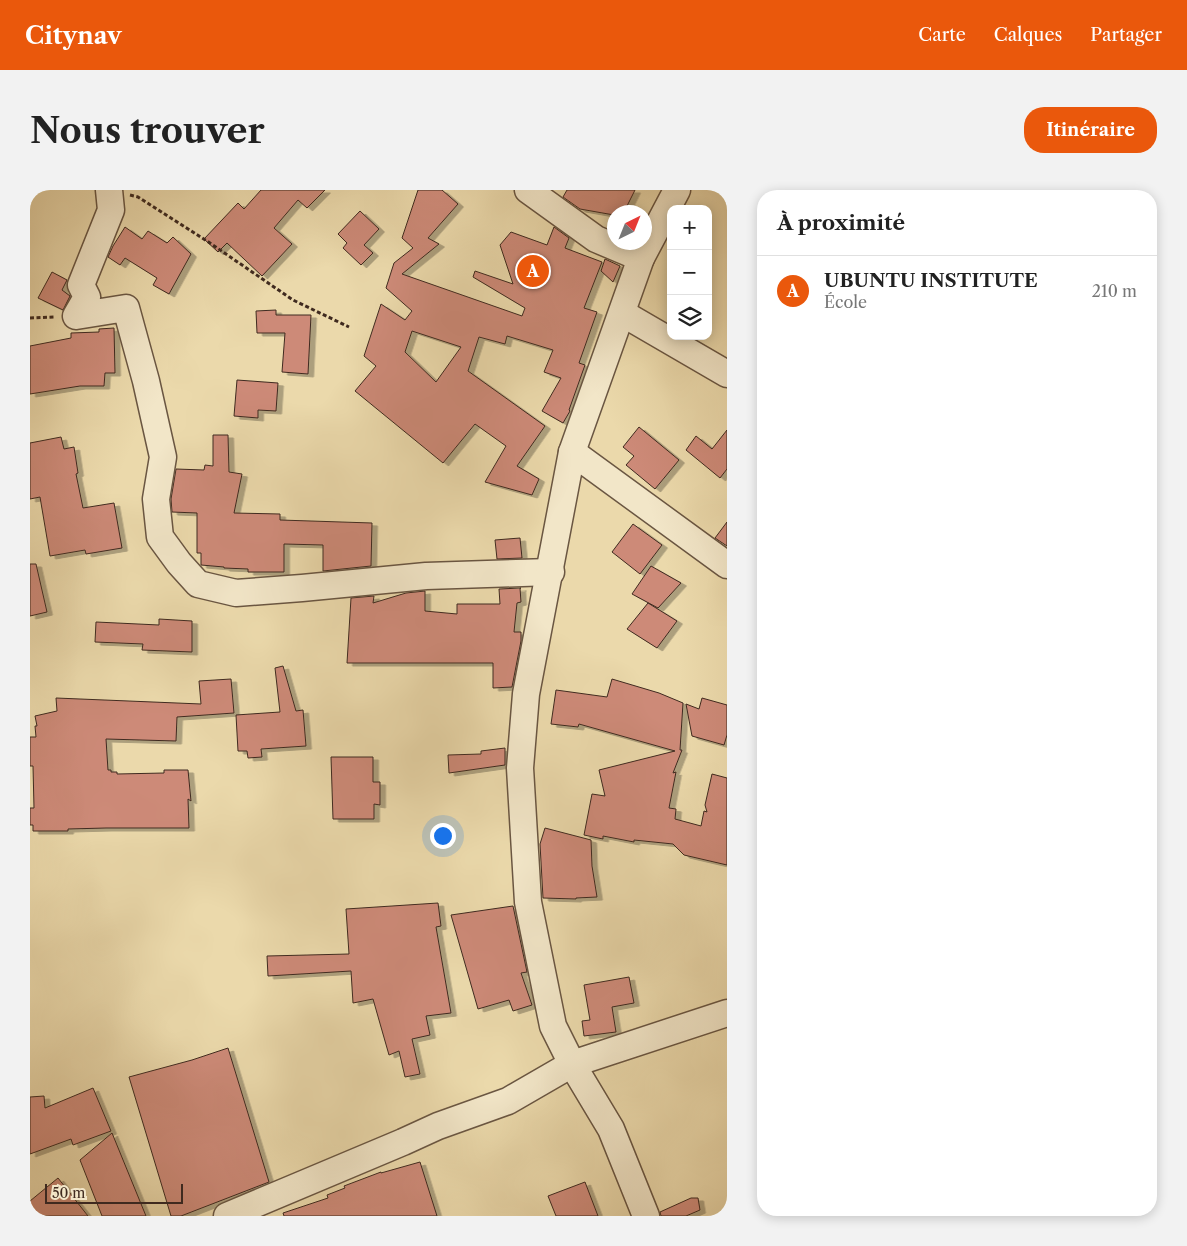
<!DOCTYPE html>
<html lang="fr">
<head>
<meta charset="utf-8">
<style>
  body { margin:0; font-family:"Libre Caslon Text",serif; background:#f2f2f2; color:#222 }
  .controls { position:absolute; right:15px; top:15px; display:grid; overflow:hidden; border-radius:10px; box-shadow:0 2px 12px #0003 }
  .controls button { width:45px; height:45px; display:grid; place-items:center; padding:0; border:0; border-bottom:1px solid #e0e0e0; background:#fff; color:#222; font:25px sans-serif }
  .compass { position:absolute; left:577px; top:15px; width:45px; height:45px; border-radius:50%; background:#fff; box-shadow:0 2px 12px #0003; rotate:43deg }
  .scale { position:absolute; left:15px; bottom:12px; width:138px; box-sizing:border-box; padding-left:5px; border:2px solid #3f2a1f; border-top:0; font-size:14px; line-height:18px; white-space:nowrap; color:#3f2a1f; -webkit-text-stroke:4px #f2e6c8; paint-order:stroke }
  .you { position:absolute; left:412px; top:645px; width:18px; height:18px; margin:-12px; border:4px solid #fff; border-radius:50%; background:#1a73e8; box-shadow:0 0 0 8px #1a73e833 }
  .badge { display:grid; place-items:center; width:32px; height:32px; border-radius:50%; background:#ea580c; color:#fff; font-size:16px; font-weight:700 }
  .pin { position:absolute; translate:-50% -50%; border:2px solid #fff; box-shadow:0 1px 5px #0006 }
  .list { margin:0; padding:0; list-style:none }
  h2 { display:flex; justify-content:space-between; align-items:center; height:65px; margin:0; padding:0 20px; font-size:21px }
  h2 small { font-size:16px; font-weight:400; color:#767676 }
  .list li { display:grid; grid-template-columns:32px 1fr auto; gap:15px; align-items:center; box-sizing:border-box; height:70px; padding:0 20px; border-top:1px solid #e0e0e0 }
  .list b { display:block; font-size:19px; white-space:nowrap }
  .list p { margin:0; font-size:16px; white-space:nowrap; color:#767676 }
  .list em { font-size:16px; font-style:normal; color:#767676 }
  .icon { flex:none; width:28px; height:28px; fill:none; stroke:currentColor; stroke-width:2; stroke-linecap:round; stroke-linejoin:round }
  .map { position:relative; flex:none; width:697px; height:1026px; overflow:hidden; border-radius:20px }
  header { display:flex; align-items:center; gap:30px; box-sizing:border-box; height:70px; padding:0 25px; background:#ea580c; color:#fff }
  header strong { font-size:24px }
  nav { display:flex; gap:28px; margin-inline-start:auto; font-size:18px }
  .intro { display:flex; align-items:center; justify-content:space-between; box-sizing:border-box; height:120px; padding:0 30px }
  h1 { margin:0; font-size:35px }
  .button { padding:12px 22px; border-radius:20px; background:#ea580c; color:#fff; font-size:18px; font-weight:700 }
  main { display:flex; gap:30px; padding:0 30px }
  aside { flex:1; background:#fff; border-radius:20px; box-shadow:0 2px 12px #0003 }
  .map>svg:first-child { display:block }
  .building { fill:#cd8a78; stroke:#3f2a1f; fill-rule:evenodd; filter:url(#shadow) }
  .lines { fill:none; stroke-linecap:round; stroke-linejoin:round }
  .minor-casing { stroke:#6a5642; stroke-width:29 }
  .path { stroke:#3f2a1f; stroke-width:3; stroke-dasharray:4 2.5; stroke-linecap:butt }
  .minor { stroke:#f2e6c8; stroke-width:26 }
</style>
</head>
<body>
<header>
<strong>Citynav</strong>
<nav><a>Carte</a><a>Calques</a><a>Partager</a></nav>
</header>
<div class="intro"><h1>Nous trouver</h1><a class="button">Itinéraire</a></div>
<main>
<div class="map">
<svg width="697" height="1026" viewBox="0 0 697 1026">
  <defs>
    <filter id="shadow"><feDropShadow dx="5.5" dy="3" stdDeviation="0" flood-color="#0004"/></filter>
  </defs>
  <rect width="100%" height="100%" fill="#ebd9ab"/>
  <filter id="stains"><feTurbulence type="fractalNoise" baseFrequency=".004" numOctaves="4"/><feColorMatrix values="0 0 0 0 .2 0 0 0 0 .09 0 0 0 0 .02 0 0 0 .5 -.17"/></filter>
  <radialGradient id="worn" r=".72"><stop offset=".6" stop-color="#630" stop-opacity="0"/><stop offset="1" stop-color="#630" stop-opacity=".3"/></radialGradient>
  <!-- building -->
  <g class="building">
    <path d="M 231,0 L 295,0 L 277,18 L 268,10 L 244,38 L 262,54 L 232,86 L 197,53 L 188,62 L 174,49 L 208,13 L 214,19 Z"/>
    <path d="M 388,0 L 412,0 L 428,14 L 398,48 L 409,54 L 372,84 L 492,126 L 495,118 L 443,87 L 445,81 L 483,94 L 470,55 L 481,42 L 517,55 L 524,37 L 539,48 L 535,58 L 572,72 L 554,118 L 567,122 L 549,173 L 555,175 L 539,220 L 540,221 L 533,233 L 512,221 L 531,188 L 514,182 L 523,160 L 477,146 L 475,154 L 449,147 L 438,181 L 515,236 L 487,276 L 509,289 L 502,305 L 455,292 L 476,256 L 445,234 L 413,273 L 325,201 L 346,176 L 334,166 L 351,114 L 375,130 L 382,121 L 356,98 L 364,73 L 383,58 L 372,48 ZM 382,141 L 431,157 L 406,192 L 375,162 Z"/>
    <path d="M 537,0 L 605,0 L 594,22 L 584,22 L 584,25 L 550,19 L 533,7 Z"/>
    <path d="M 330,21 L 349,39 L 334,55 L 343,63 L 331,75 L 313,58 L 317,53 L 308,44 Z"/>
    <path d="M 95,37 L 112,49 L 118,41 L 137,53 L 143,47 L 161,64 L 139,104 L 123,95 L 127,88 L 95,68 L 90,75 L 78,67 L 83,56 Z"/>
    <path d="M 575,69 L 590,76 L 583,92 L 571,81 Z"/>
    <path d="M 22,82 L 37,90 L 32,100 L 40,106 L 33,120 L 8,108 Z"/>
    <path d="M 246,120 L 246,125 L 281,125 L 278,184 L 252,182 L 255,143 L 227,143 L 226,121 Z"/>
    <path d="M 84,138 L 85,183 L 75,183 L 74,196 L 50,196 L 0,204 L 0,156 L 41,148 L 41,143 L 69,142 L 69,139 Z"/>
    <path d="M 207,190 L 248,193 L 246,221 L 228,220 L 228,228 L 204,226 Z"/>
    <path d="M 609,237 L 649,270 L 625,299 L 596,275 L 604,266 L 593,257 Z"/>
    <path d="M 697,240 L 697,279 L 690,288 L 656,260 L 666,246 L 682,259 Z"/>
    <path d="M 183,245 L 198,245 L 199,282 L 212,284 L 204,323 L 250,324 L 250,330 L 342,333 L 341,376 L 293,381 L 293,355 L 254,354 L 254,382 L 218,382 L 218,379 L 194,378 L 194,377 L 171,375 L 171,363 L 167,363 L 167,323 L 142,322 L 141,309 L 146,279 L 174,280 L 175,275 L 183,276 Z"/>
    <path d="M 31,247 L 34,259 L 44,257 L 48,283 L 46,284 L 53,318 L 84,313 L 92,358 L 56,364 L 55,360 L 20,366 L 10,307 L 0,309 L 0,253 Z"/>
    <path d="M 697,332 L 697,356 L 685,348 Z"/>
    <path d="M 603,334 L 632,355 L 610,384 L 582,362 Z"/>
    <path d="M 490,348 L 492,368 L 467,369 L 465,350 Z"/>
    <path d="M 0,374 L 6,374 L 17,422 L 0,426 Z"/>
    <path d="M 621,376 L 651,393 L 628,418 L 602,404 Z"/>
    <path d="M 490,398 L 491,412 L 487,413 L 484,442 L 491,442 L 491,451 L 482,497 L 463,498 L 463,473 L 317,473 L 321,408 L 344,406 L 343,413 L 376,403 L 395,401 L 395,421 L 427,424 L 427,414 L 470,414 L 469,399 L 491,398 Z"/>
    <path d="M 618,413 L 647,431 L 627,458 L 597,439 Z"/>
    <path d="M 129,429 L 162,431 L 162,462 L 112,460 L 113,454 L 65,452 L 66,432 L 129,435 Z"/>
    <path d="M 253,476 L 266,521 L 273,520 L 276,556 L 231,559 L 232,567 L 218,568 L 217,561 L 208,561 L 206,525 L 250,522 L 245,478 Z"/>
    <path d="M 201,489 L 204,523 L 147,527 L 146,551 L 76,549 L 78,580 L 81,580 L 81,582 L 87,582 L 87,584 L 134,583 L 134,580 L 158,580 L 161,611 L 158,609 L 159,638 L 76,638 L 38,639 L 38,641 L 3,641 L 3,635 L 0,635 L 0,618 L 4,618 L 3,576 L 0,576 L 0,547 L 6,547 L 5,536 L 7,536 L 5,526 L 27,521 L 26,508 L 171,514 L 169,491 Z"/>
    <path d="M 582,489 L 629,503 L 653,513 L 650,560 L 652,560 L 643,583 L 646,582 L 639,618 L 646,619 L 645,629 L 671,636 L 674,621 L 677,622 L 675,615 L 682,584 L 697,588 L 697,675 L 654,665 L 643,654 L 604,650 L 604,652 L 573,646 L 573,649 L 554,645 L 562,604 L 575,606 L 569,580 L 645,561 L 549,534 L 548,537 L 521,534 L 526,500 L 577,507 Z"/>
    <path d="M 672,508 L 697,515 L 697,545 L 694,555 L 662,546 L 656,514 L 669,519 Z"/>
    <path d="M 475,558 L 475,575 L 419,583 L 418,565 L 451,564 L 451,561 Z"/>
    <path d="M 301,567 L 343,567 L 343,592 L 350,592 L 350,615 L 344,614 L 344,629 L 303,629 Z"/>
    <path d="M 515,638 L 561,650 L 562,676 L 567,707 L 546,708 L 546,709 L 513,708 L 510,654 Z"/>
    <path d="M 408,713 L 411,736 L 406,737 L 421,823 L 396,826 L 400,845 L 382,849 L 390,884 L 375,887 L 369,861 L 359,865 L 343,809 L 323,813 L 321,781 L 238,786 L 237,766 L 319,764 L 316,719 Z"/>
    <path d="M 483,716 L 497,782 L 491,783 L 502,815 L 483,821 L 479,810 L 448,819 L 421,725 Z"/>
    <path d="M 599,787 L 604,813 L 582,817 L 586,842 L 554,846 L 552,831 L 560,830 L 554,795 Z"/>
    <path d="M 198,858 L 239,992 L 151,1026 L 141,1026 L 99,887 L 162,870 Z"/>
    <path d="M 63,898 L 81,941 L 43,955 L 41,949 L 0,964 L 0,907 L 14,906 L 15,918 Z"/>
    <path d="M 82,943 L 116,1026 L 72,1026 L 50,970 Z"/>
    <path d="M 390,972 L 407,1026 L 254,1026 L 253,1023 L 298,1008 L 297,1005 L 315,998 L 314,996 L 351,982 L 351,983 Z"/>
    <path d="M 28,988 L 58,1026 L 6,1026 L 0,1018 L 0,1011 Z"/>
    <path d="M 555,992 L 568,1026 L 526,1026 L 518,1006 Z"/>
    <path d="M 661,1008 L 668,1008 L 670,1020 L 656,1026 L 631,1026 L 630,1022 Z"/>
  </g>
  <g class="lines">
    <!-- minor casing -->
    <g class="minor-casing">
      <g id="minor">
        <path d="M 79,0 L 81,20 L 51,95 L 57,107 L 46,126 L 96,118 L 116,191 L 133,267 L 126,309 L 130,347 L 149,373 L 168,394 L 206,403 L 272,398 L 396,386 L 521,382"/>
        <path d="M 498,0 L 566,49 L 611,68"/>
        <path d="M 592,123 L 697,184"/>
        <path d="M 542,262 L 697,375"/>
        <path d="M 197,1026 L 373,952 L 408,936 L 478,911 L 542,874 L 697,823"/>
        <path d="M 616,1026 L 581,939 L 542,874 L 523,836 L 498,712 L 490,578 L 496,504 L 542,262 L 611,68 L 647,0"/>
      </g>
    </g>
    <!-- path -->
    <g class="path">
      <path d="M 100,5 L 108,7 L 177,51 L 263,110 L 319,137"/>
      <path d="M 0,128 L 25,127"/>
    </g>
    <!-- minor -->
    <use href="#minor" class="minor"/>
  </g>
  <rect width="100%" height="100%" filter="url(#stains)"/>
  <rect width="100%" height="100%" fill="url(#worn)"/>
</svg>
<div class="controls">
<button>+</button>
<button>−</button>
<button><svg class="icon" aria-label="layers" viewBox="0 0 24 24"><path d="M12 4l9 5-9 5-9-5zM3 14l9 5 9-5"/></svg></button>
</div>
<svg class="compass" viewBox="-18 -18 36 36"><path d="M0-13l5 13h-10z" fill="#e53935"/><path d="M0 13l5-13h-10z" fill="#767676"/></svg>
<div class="scale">50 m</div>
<div class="you"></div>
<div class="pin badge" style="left:503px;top:81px">A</div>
</div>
<aside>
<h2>À proximité<small></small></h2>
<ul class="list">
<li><span class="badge">A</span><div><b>UBUNTU INSTITUTE</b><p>École</p></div><em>210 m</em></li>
</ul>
</aside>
</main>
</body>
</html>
